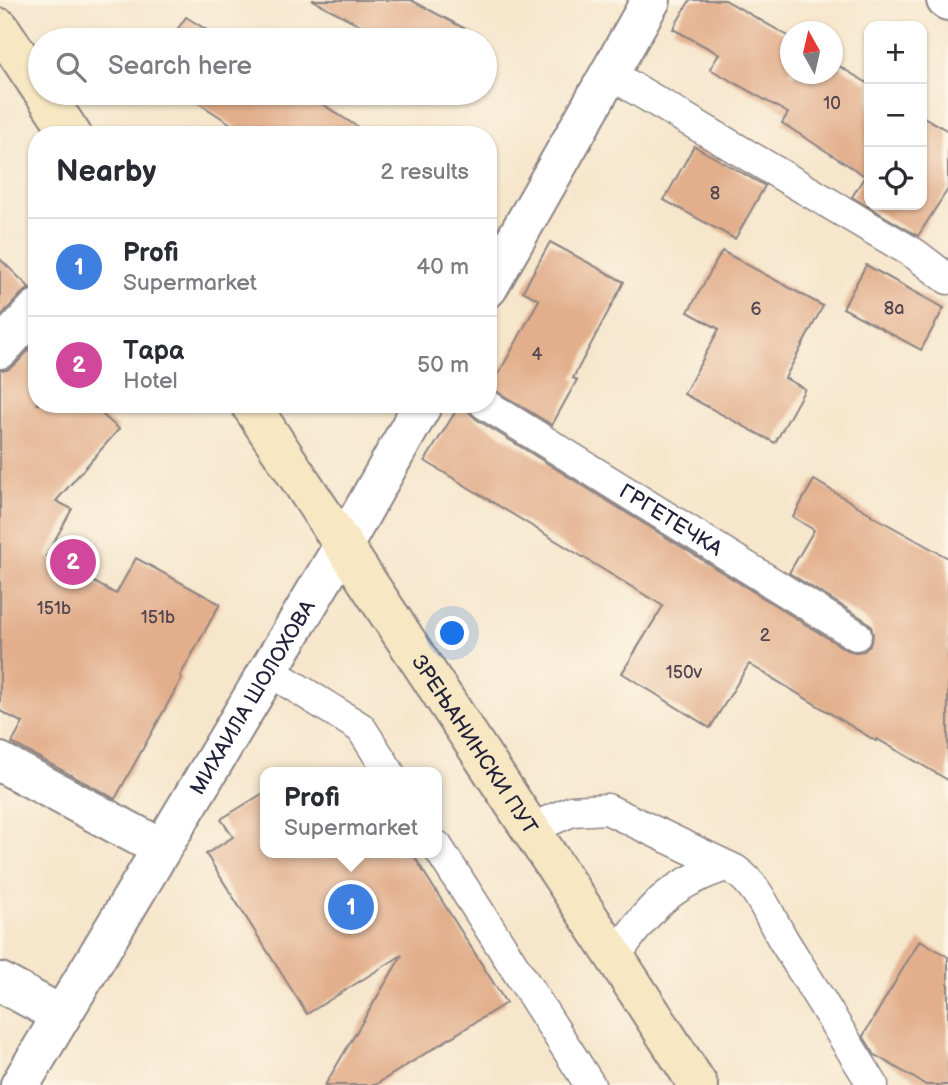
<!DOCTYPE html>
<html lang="en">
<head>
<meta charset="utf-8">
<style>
  body { margin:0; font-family:"Balsamiq Sans",sans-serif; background:#f2f2f3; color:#2b2b33 }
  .controls { position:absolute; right:21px; top:21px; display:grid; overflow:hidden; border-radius:14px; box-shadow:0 2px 5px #0004 }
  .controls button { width:63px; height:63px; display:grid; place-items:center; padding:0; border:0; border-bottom:2px solid #e1e1e2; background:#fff; color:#2b2b33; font:35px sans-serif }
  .compass { position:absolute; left:780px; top:21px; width:63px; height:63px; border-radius:50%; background:#fff; box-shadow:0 2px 5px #0004; rotate:352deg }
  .you { position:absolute; left:453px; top:634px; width:24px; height:24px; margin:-18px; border:5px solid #fff; border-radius:50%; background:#1a73e8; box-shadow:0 0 0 10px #1a73e833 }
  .badge { display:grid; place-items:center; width:46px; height:46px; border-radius:50%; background:#0f766e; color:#fff; font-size:23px; font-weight:700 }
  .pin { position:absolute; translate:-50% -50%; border:4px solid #fff; box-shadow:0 2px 7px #0006 }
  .popup { position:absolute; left:260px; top:767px; width:182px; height:91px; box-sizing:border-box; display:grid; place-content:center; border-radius:14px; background:#fff; filter:drop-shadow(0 2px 5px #0005); font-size:23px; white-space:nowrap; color:#7c7c81 }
  .popup b { font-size:26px; color:#2b2b33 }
  .popup::after { content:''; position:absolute; left:50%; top:100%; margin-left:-14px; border:14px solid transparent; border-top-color:#fff }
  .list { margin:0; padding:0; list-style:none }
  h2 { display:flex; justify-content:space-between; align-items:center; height:91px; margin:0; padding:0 28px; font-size:30px }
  h2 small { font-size:23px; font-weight:400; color:#7c7c81 }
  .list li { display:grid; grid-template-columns:46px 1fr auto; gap:21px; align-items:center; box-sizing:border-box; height:98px; padding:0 28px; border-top:2px solid #e1e1e2 }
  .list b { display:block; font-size:26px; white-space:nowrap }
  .list p { margin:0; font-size:23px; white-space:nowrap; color:#7c7c81 }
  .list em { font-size:23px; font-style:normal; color:#7c7c81 }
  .icon { flex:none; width:38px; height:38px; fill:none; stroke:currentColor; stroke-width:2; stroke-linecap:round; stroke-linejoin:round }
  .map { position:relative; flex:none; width:948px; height:1085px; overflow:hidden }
  .search { position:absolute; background:#fff; box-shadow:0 2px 5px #0004; left:28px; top:28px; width:469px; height:77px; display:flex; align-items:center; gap:18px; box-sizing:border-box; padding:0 24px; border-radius:38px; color:#7c7c81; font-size:26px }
  .panel { position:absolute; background:#fff; box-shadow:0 2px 5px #0004; left:28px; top:126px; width:469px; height:287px; border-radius:28px }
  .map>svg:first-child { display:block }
  .building { fill:#e2ae8b }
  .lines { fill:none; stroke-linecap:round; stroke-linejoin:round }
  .service-casing { stroke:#8c8484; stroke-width:33 }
  .minor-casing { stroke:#8c8484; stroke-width:42 }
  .secondary-casing { stroke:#8c8484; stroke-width:42 }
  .service { stroke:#fff; stroke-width:30 }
  .minor { stroke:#fff; stroke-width:38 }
  .secondary { stroke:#f7e8c3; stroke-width:38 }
  .labels { text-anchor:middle; stroke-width:7; stroke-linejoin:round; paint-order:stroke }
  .number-label { font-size:18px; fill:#52454f }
  .street-label { font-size:21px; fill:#22223b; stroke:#fcf5e5 }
</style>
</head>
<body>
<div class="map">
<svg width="948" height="1085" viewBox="0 0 948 1085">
  <rect width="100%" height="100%" fill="#fcf5e5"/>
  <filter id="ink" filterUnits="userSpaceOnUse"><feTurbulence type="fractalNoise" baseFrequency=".0143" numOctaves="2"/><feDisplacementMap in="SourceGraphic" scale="14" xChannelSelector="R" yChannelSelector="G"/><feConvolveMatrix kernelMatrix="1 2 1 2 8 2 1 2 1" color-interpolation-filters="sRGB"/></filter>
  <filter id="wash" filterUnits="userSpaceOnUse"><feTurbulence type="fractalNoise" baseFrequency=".00686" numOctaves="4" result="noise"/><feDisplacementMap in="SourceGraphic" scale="28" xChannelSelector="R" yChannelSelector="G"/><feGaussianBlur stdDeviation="1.57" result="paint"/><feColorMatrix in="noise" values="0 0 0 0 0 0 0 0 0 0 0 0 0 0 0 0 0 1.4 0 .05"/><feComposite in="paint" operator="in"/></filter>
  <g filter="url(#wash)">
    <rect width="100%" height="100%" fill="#f6e6cc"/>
    <g id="blocks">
      <!-- building -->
      <g class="building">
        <path d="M 312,0 L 411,0 L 486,40 L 389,40 Z"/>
        <path d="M 690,0 L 725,0 L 790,37 L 790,74 L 832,74 L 832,62 L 869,84 L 869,205 L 922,205 L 922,116 L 948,131 L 948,189 L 918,236 L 852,197 L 865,176 L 782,123 L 788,113 L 710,69 L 719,54 L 673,29 Z"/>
        <path d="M 186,17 L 223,40 L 170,40 Z"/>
        <path d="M 183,93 L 305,93 L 370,135 L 248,135 Z"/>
        <path d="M 694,146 L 765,186 L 735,239 L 664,200 Z"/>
        <path d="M 550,242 L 624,282 L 573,378 L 577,380 L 552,425 L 491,388 L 539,300 L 523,291 Z"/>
        <path d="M 722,251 L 823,306 L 785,378 L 805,389 L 775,443 L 684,394 L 719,329 L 688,312 Z"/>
        <path d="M 0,259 L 30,288 L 21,294 L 0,317 Z"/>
        <path d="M 866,265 L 944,308 L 921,350 L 843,308 Z"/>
        <path d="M 37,341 L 37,404 L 90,404 L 119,429 L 56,501 L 72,509 L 46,556 L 116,594 L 136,558 L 220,604 L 180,676 L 182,678 L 115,799 L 12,743 L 23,723 L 0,711 L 0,370 L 7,370 L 16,364 Z"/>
        <path d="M 459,406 L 470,413 L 476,419 L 847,650 L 855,652 L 864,651 L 870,645 L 873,635 L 871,626 L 865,620 L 789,573 L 814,530 L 793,517 L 814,480 L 871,514 L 871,515 L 948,558 L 948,780 L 877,739 L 876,741 L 749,664 L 710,728 L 622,673 L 663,606 L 425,461 Z"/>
        <path d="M 265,792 L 265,853 L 412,853 L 506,1003 L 375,1085 L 325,1085 L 402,955 L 307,1014 L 206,854 L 233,837 L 221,819 Z"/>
        <path d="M 920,940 L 948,957 L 948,1085 L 926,1085 L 875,1055 L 863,1036 Z"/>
      </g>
    </g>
  </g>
  <g filter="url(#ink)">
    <use href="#blocks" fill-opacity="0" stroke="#8c8484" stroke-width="2"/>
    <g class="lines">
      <!-- service casing -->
      <g class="service-casing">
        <g id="service">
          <path d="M 610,74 L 915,254 L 948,279"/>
          <path id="s1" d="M 485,404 L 856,635"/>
          <path d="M 268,670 L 361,728 L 389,772"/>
          <path d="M 530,829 L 572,811 L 607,809 L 735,870 C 760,887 768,915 784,941 C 814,989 843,1037 873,1085"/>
          <path d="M 437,846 L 590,1085"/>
          <path d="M 615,957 C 648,909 669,884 726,866"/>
        </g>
      </g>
      <!-- minor casing -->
      <g class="minor-casing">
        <g id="minor">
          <path d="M 946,0 L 948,1"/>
          <path d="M 488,288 L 651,0"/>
          <path d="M 0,349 L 37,309"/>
          <path d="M 0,762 L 161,848"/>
          <path d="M 0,982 L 61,1015"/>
          <path id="s2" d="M 20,1085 L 343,546 L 423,404"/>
        </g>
      </g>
      <!-- secondary casing -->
      <g class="secondary-casing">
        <g id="secondary">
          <path d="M 0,28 L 40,88"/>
          <path d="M 44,93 L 72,135"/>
          <path id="s3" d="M 250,404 L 615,957 L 698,1085"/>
        </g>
      </g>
      <!-- service -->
      <use href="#service" class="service"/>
      <!-- minor -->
      <use href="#minor" class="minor"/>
      <!-- secondary -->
      <use href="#secondary" class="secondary"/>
    </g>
  </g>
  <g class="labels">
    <!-- number labels -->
    <g class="number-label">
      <text x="832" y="109">10</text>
      <text x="715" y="199">8</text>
      <text x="894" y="314">8a</text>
      <text x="756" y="315">6</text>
      <text x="537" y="360">4</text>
      <text x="54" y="614">151b</text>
      <text x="158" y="623">151b</text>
      <text x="765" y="641">2</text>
      <text x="684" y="678">150v</text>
    </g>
    <!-- street labels -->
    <g class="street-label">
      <text dy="7" stroke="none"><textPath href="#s1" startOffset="219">ГРГЕТЕЧКА</textPath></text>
      <text dy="7" stroke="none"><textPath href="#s2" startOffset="452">МИХАИЛА ШОЛОХОВА</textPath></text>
      <text dy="7" stroke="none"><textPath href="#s3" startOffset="408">ЗРЕЊАНИНСКИ ПУТ</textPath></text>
    </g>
  </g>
</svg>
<div class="controls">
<button>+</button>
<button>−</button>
<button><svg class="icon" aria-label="locate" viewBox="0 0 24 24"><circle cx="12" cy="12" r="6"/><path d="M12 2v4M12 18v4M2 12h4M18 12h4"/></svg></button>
</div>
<svg class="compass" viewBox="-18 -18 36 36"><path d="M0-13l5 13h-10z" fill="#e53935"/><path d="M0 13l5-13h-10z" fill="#7c7c81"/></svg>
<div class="you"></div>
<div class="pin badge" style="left:351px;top:907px;background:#3f7fe0">1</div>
<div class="popup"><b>Profi</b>Supermarket</div>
<div class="pin badge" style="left:73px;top:562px;background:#d1479c">2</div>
<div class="search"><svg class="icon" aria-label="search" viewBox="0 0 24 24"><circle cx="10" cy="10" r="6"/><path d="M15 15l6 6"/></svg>Search here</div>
<section class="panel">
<h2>Nearby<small>2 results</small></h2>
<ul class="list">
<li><span class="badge" style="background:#3f7fe0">1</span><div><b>Profi</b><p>Supermarket</p></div><em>40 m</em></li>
<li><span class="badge" style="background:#d1479c">2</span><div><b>Тара</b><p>Hotel</p></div><em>50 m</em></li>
</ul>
</section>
</div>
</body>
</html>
